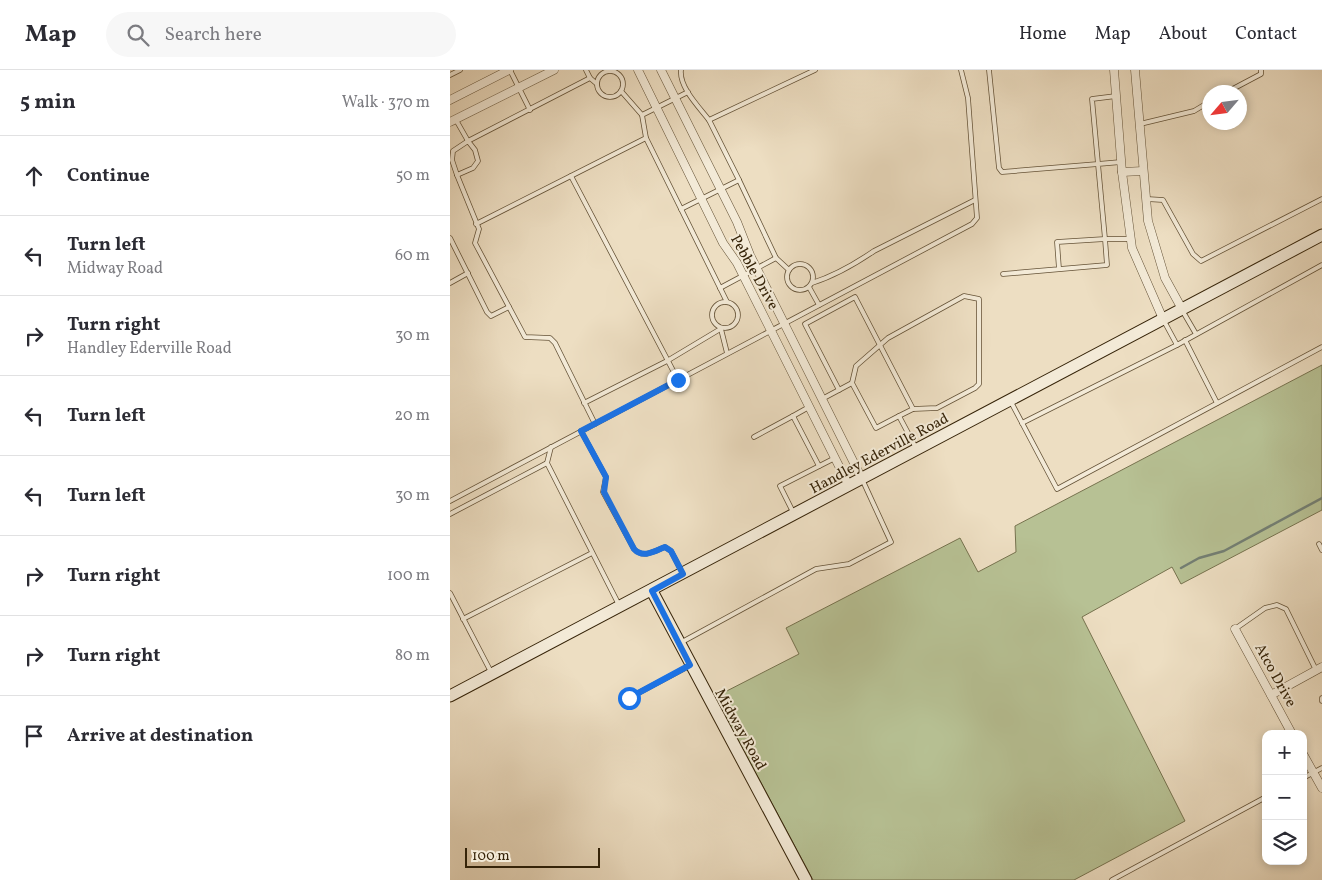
<!DOCTYPE html>
<html lang="en">
<head>
<meta charset="utf-8">
<style>
  body { margin:0; font-family:Vollkorn,serif; background:#f7f7f7; color:#2b2b33 }
  .controls { position:absolute; right:15px; bottom:15px; display:grid; overflow:hidden; border-radius:10px; box-shadow:0 2px 8px #0003 }
  .controls button { width:45px; height:45px; display:grid; place-items:center; padding:0; border:0; border-bottom:1px solid #e1e1e2; background:#fff; color:#2b2b33; font:25px sans-serif }
  .compass { position:absolute; left:752px; top:15px; width:45px; height:45px; border-radius:50%; background:#fff; box-shadow:0 2px 8px #0003; rotate:242deg }
  .scale { position:absolute; left:15px; bottom:12px; width:135px; box-sizing:border-box; padding-left:5px; border:2px solid #362409; border-top:0; font-size:14px; line-height:18px; white-space:nowrap; color:#362409; -webkit-text-stroke:4px #f3ead7; paint-order:stroke }
  .stop { position:absolute; width:15px; height:15px; margin:-11px; border:4px solid #1a73e8; border-radius:50%; background:#fff }
  .stop.end { background:#1a73e8; border-color:#fff; box-shadow:0 1px 5px #0008 }
  .list { margin:0; padding:0; list-style:none }
  h2 { display:flex; justify-content:space-between; align-items:center; height:65px; margin:0; padding:0 20px; font-size:21px }
  h2 small { font-size:16px; font-weight:400; color:#7c7c81 }
  .list li { display:grid; grid-template-columns:32px 1fr auto; gap:15px; align-items:center; box-sizing:border-box; height:80px; padding:0 20px; border-top:1px solid #e1e1e2 }
  .list b { display:block; font-size:19px; white-space:nowrap }
  .list p { margin:0; font-size:16px; white-space:nowrap; color:#7c7c81 }
  .list em { font-size:16px; font-style:normal; color:#7c7c81 }
  .icon { flex:none; width:28px; height:28px; fill:none; stroke:currentColor; stroke-width:2; stroke-linecap:round; stroke-linejoin:round }
  .map { position:relative; flex:none; width:872px; height:810px; overflow:hidden }
  header { display:flex; align-items:center; gap:30px; box-sizing:border-box; height:70px; padding:0 25px; background:#fff; border-bottom:1px solid #e1e1e2 }
  header strong { font-size:24px }
  nav { display:flex; gap:28px; margin-inline-start:auto; font-size:18px }
  .search { width:350px; height:45px; background:#f7f7f7; display:flex; align-items:center; gap:12px; box-sizing:border-box; padding:0 18px; border-radius:28px; color:#7c7c81; font-size:19px }
  main { display:flex }
  aside { flex:1; background:#fff }
  .map>svg:first-child { display:block }
  .green { fill:#b7c194; stroke:#76724e }
  .lines { fill:none; stroke-linecap:round; stroke-linejoin:round }
  .stream { stroke:#737f74; stroke-width:2.5 }
  .lane-casing { stroke:#645237; stroke-width:5.5 }
  .street-casing { stroke:#645237; stroke-width:9 }
  .secondary-casing { stroke:#362409; stroke-width:13 }
  .lane { stroke:#f3ead7; stroke-width:4 }
  .street { stroke:#f3ead7; stroke-width:8 }
  .secondary { stroke:#f3ead7; stroke-width:11 }
  .route { stroke:#1a73e8; stroke-width:6 }
  .labels { text-anchor:middle; stroke-width:4; stroke-linejoin:round; paint-order:stroke }
  .street-label { font-size:15px; fill:#362409; stroke:#f3ead7 }
</style>
</head>
<body>
<header>
<strong>Map</strong>
<div class="search"><svg class="icon" aria-label="search" viewBox="0 0 24 24"><circle cx="10" cy="10" r="6"/><path d="M15 15l6 6"/></svg>Search here</div>
<nav><a>Home</a><a>Map</a><a>About</a><a>Contact</a></nav>
</header>
<main>
<aside>
<h2>5 min<small>Walk · 370 m</small></h2>
<ul class="list">
<li><svg class="icon" aria-label="ahead" viewBox="0 0 24 24"><path d="M12 20V5M6 11l6-6 6 6"/></svg><div><b>Continue</b></div><em>50 m</em></li>
<li><svg class="icon" aria-label="left" viewBox="0 0 24 24"><path d="M17 20v-9H6M10 6l-5 5 5 5"/></svg><div><b>Turn left</b><p>Midway Road</p></div><em>60 m</em></li>
<li><svg class="icon" aria-label="right" viewBox="0 0 24 24"><path d="M7 20v-9h11M14 6l5 5-5 5"/></svg><div><b>Turn right</b><p>Handley Ederville Road</p></div><em>30 m</em></li>
<li><svg class="icon" aria-label="left" viewBox="0 0 24 24"><path d="M17 20v-9H6M10 6l-5 5 5 5"/></svg><div><b>Turn left</b></div><em>20 m</em></li>
<li><svg class="icon" aria-label="left" viewBox="0 0 24 24"><path d="M17 20v-9H6M10 6l-5 5 5 5"/></svg><div><b>Turn left</b></div><em>30 m</em></li>
<li><svg class="icon" aria-label="right" viewBox="0 0 24 24"><path d="M7 20v-9h11M14 6l5 5-5 5"/></svg><div><b>Turn right</b></div><em>100 m</em></li>
<li><svg class="icon" aria-label="right" viewBox="0 0 24 24"><path d="M7 20v-9h11M14 6l5 5-5 5"/></svg><div><b>Turn right</b></div><em>80 m</em></li>
<li><svg class="icon" aria-label="arrive" viewBox="0 0 24 24"><path d="M6 21V4h12l-3 4 3 4H6"/></svg><div><b>Arrive at destination</b></div></li>
</ul>
</aside>
<div class="map">
<svg width="872" height="810" viewBox="0 0 872 810">
  <rect width="100%" height="100%" fill="#eddec2"/>
  <filter id="stains"><feTurbulence type="fractalNoise" baseFrequency=".004" numOctaves="4"/><feColorMatrix values="0 0 0 0 .2 0 0 0 0 .09 0 0 0 0 .02 0 0 0 .5 -.17"/></filter>
  <radialGradient id="worn" r=".72"><stop offset=".6" stop-color="#630" stop-opacity="0"/><stop offset="1" stop-color="#630" stop-opacity=".3"/></radialGradient>
  <!-- green -->
  <path class="green" d="M 872,295 L 872,440 L 731,514 L 722,497 L 632,547 L 735,751 L 624,810 L 363,810 L 265,627 L 349,584 L 336,558 L 510,468 L 528,502 L 566,482 L 565,456 Z"/>
  <g class="lines">
    <!-- stream -->
    <path class="stream" d="M 731,498 L 749,488 L 774,481 L 872,428"/>
    <!-- lane casing -->
    <g class="lane-casing">
      <g id="lane">
        <path d="M 60,0 L 80,40"/>
        <path d="M 136,0 L 140,8"/>
        <path d="M 231,0 C 229,17 249,37 259,50 L 365,0"/>
        <path d="M 539,0 L 549,98 L 552,102 L 648,94 L 642,29 L 666,26"/>
        <circle cx="160" cy="14" r="13"/>
        <path d="M 0,5 L 10,0"/>
        <path d="M 171,21 L 192,45 L 238,22"/>
        <path d="M 777,22 L 811,4 L 811,0"/>
        <path d="M 192,45 L 196,68"/>
        <path d="M 6,50 L 18,71 L 140,8 L 147,14"/>
        <path d="M 690,54 L 744,41 L 759,32"/>
        <path d="M 18,71 L 25,80 L 28,91 L 23,98 L 7,105 L 2,90 L 3,81 Z"/>
        <path d="M 671,92 L 648,94 L 655,169 L 680,169"/>
        <path d="M 7,105 L 29,159 L 25,173 L 75,267 L 100,268 L 105,273 L 145,354"/>
        <path d="M 121,106 L 228,310"/>
        <path d="M 289,110 L 326,188 L 339,200"/>
        <path d="M 697,129 L 713,130 L 743,184 L 751,191 L 872,129"/>
        <path d="M 231,139 L 289,110 L 259,50"/>
        <path d="M 26,154 L 196,68 L 277,232"/>
        <path d="M 0,168 L 37,242 L 41,246 L 59,237"/>
        <circle cx="350" cy="207" r="13"/>
        <path d="M 553,204 L 657,195 L 655,169 L 607,172 L 609,199"/>
        <path d="M 0,213 L 18,203"/>
        <path d="M 362,213 C 384,206 405,194 424,181 L 525,130"/>
        <path d="M 359,217 L 369,235"/>
        <path d="M 270,218 L 326,188"/>
        <circle cx="275" cy="245" r="13"/>
        <path d="M 732,240 L 746,264"/>
        <path d="M 714,251 L 727,275 L 872,195"/>
        <path d="M 271,259 L 277,283"/>
        <path d="M 735,270 L 767,333"/>
        <path d="M 402,313 L 406,296 L 438,268 L 514,226 L 529,229 L 529,314 L 525,318 L 487,338 L 463,339"/>
        <path d="M 389,320 L 355,254 L 405,227 L 463,339 L 449,346"/>
        <path d="M 372,329 L 402,313 L 426,358 L 449,346 L 466,378"/>
        <path d="M 561,332 L 607,419 L 872,277"/>
        <path d="M 134,333 L 217,291 L 272,258"/>
        <path d="M 343,346 L 359,337"/>
        <path d="M 572,353 L 727,275"/>
        <path d="M 131,361 L 156,407 L 153,422 L 184,479 C 193,489 205,481 215,477 L 221,481 L 232,502"/>
        <path d="M 304,367 L 343,346 L 369,396"/>
        <path d="M 101,377 L 97,393 L 169,535"/>
        <path d="M 0,431 L 522,154 L 527,148 L 518,28 L 511,0"/>
        <path d="M 343,442 L 330,416 L 385,388"/>
        <path d="M 0,444 L 97,393"/>
        <path d="M 869,474 L 872,480"/>
        <path d="M 0,523 L 41,602"/>
        <path d="M 13,549 L 142,483"/>
        <path d="M 785,559 L 815,538 L 827,535 L 836,539 L 866,600"/>
        <path d="M 232,572 L 366,499 L 399,494 L 441,472 L 412,409"/>
        <path d="M 179,628 L 239,596"/>
        <path d="M 872,628 L 872,631"/>
        <path d="M 853,708 L 872,698"/>
        <path d="M 662,810 L 816,727"/>
      </g>
    </g>
    <!-- street casing -->
    <g class="street-casing">
      <g id="street">
        <path d="M 188,0 L 273,173 L 287,193 L 399,416"/>
        <path d="M 211,0 L 287,152 L 300,185 L 412,409"/>
        <path d="M 664,0 L 672,102 L 682,178 L 713,249"/>
        <path d="M 685,0 L 698,151 L 715,208 L 732,239"/>
        <path d="M 0,30 L 59,0"/>
        <path d="M 0,52 L 104,0"/>
        <path d="M 672,102 L 693,101"/>
        <path d="M 785,559 L 842,664"/>
        <path d="M 821,625 L 872,597"/>
        <path d="M 853,684 L 872,718"/>
      </g>
    </g>
    <!-- secondary casing -->
    <g class="secondary-casing">
      <g id="secondary">
        <path d="M 202,521 L 356,810"/>
        <path d="M 0,626 L 872,165"/>
      </g>
    </g>
    <!-- lane -->
    <use href="#lane" class="lane"/>
    <!-- street -->
    <use href="#street" class="street"/>
    <!-- secondary -->
    <use href="#secondary" class="secondary"/>
  </g>
  <g class="lines">
    <!-- route -->
    <path class="route" d="M 179,628 L 240,595 L 202,521 L 233,504 L 221,481 L 215,477 C 205,481 193,489 184,479 L 154,422 L 156,407 L 131,361 L 228,310"/>
  </g>
  <g class="labels">
    <!-- street labels -->
    <g class="street-label">
      <text transform="translate(305 202) rotate(61)" y="5">Pebble Drive</text>
      <text transform="translate(429 383) rotate(-28)" y="5">Handley Ederville Road</text>
      <text transform="translate(826 605) rotate(61)" y="5">Atco Drive</text>
      <text transform="translate(291 659) rotate(61)" y="5">Midway Road</text>
    </g>
  </g>
  <rect width="100%" height="100%" filter="url(#stains)"/>
  <rect width="100%" height="100%" fill="url(#worn)"/>
</svg>
<div class="controls">
<button>+</button>
<button>−</button>
<button><svg class="icon" aria-label="layers" viewBox="0 0 24 24"><path d="M12 4l9 5-9 5-9-5zM3 14l9 5 9-5"/></svg></button>
</div>
<svg class="compass" viewBox="-18 -18 36 36"><path d="M0-13l5 13h-10z" fill="#e53935"/><path d="M0 13l5-13h-10z" fill="#7c7c81"/></svg>
<div class="scale">100 m</div>
<div class="stop" style="left:179px;top:628px"></div>
<div class="stop end" style="left:228px;top:310px"></div>
</div>
</main>
</body>
</html>
